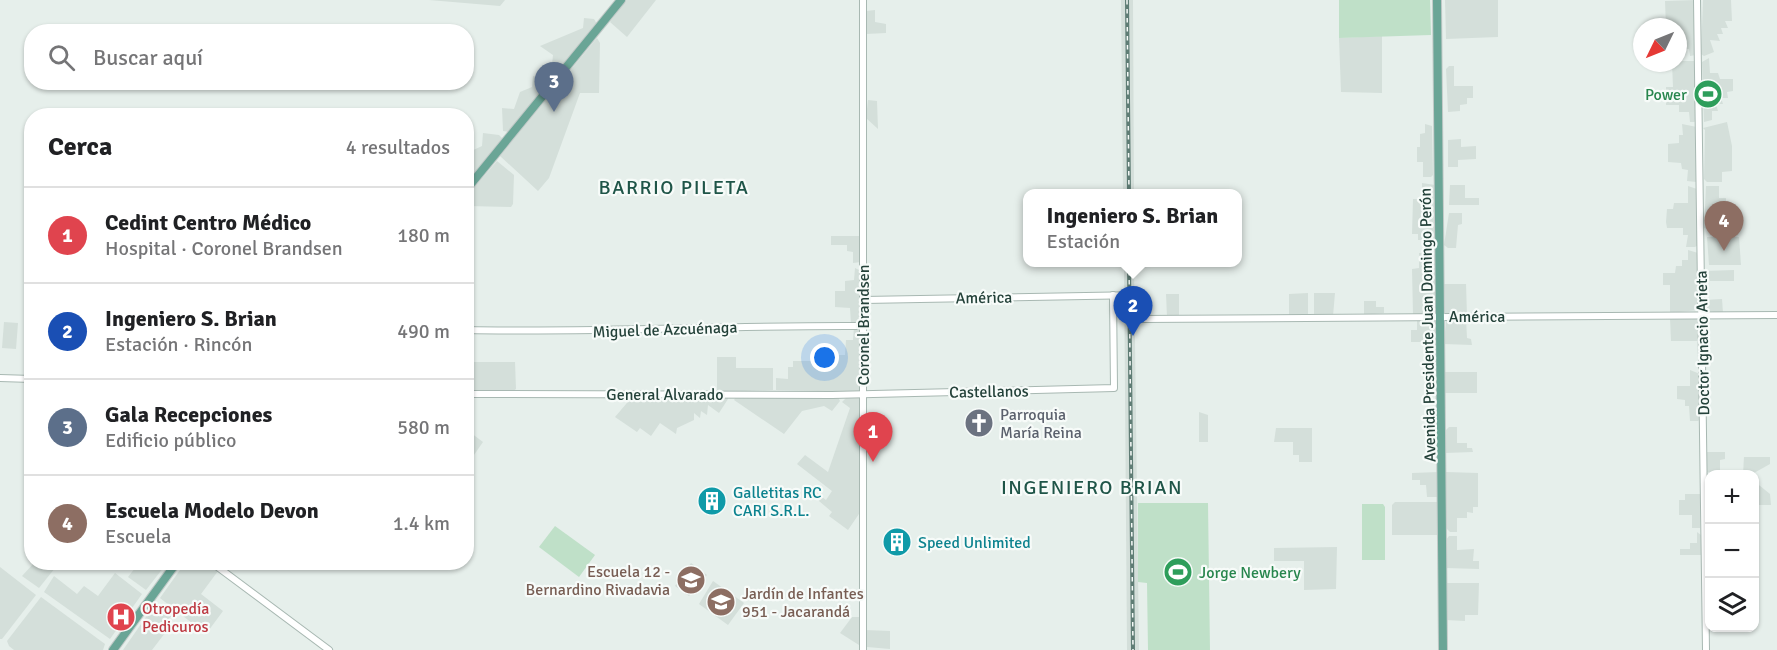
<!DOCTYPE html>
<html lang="es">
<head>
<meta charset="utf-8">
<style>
  body { margin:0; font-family:Signika,sans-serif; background:#f6f6f6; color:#202124 }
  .controls { position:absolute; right:18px; bottom:18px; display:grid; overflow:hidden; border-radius:12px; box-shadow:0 2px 4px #0004 }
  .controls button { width:54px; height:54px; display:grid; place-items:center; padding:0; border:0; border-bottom:2px solid #e0e0e0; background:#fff; color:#202124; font:30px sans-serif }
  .compass { position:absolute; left:1633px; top:18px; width:54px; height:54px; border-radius:50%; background:#fff; box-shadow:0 2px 4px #0004; rotate:227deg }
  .you { position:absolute; left:825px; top:358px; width:21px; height:21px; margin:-15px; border:4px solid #fff; border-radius:50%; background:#1a73e8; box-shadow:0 0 0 9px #1a73e833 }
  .badge { display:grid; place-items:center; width:39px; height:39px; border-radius:50%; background:#7f4e3f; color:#fff; font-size:20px; font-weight:700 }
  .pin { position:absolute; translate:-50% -50px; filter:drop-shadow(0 2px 3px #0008) }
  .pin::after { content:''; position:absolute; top:32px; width:21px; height:18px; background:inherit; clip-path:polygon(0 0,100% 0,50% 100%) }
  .popup { position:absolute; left:1023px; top:189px; width:219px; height:78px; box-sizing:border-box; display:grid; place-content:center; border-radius:12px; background:#fff; filter:drop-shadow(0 2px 4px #0005); font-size:20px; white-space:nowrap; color:#757577 }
  .popup b { font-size:22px; color:#202124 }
  .popup::after { content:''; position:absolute; left:50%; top:100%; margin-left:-12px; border:12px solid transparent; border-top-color:#fff }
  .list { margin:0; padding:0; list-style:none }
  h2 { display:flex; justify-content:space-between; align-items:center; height:78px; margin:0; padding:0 24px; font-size:26px }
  h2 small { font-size:20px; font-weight:400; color:#757577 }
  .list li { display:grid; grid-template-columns:39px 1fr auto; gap:18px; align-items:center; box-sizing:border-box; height:96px; padding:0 24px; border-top:2px solid #e0e0e0 }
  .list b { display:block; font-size:22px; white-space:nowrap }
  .list p { margin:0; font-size:20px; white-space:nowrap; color:#757577 }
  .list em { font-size:20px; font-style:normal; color:#757577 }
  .icon { flex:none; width:33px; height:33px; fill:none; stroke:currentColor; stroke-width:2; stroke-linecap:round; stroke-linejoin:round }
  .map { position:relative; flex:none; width:1777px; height:650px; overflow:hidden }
  .search { position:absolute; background:#fff; box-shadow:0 2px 4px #0004; left:24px; top:24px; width:450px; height:66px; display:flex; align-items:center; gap:15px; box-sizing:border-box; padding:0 21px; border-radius:24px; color:#757577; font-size:22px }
  .panel { position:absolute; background:#fff; box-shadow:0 2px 4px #0004; left:24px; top:108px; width:450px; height:462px; border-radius:24px }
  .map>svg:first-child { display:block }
  .built { fill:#d4dfda }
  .green { fill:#bfe0c8 }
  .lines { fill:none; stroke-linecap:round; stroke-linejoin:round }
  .minor-casing { stroke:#a8b8b2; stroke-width:8 }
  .major-casing { stroke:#c2cac8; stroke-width:10 }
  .minor { stroke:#fff; stroke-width:6 }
  .major { stroke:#6aa596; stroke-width:8 }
  .rail-casing { stroke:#5f7d75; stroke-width:4 }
  .rail { stroke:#f7fbf9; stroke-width:1.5; stroke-dasharray:4.5; stroke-linecap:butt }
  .labels { text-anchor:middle; stroke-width:4.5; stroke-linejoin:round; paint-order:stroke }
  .leisure-label { font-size:16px; fill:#27864d; stroke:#f7fbf9; text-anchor:end }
  .street-label { font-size:16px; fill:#24423a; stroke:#f7fbf9 }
  .worship-label { font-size:16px; fill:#5b616d; stroke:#f7fbf9; text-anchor:start }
  .culture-label { font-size:16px; fill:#0d838f; stroke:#f7fbf9; text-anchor:start }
  .education-label { font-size:16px; fill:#785e54; stroke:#f7fbf9; text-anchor:end }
  .health-label { font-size:16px; fill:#be3a42; stroke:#f7fbf9; text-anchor:start }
  .quarter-label { font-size:20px; letter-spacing:1.5px; fill:#1f5548; stroke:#f7fbf9 }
</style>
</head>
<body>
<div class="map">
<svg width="1777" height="650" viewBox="0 0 1777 650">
  <rect width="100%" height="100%" fill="#e6efeb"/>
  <!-- built -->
  <g class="built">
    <path d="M 429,0 L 505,0 L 500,6 Z"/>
    <path d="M 626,0 L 656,0 L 627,37 L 610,22 Z"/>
    <path d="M 1121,0 L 1133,0 L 1134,193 L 1123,193 Z"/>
    <path d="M 1445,0 L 1498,0 L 1498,37 L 1446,39 Z"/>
    <path d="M 1696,0 L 1696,55 L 1690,56 L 1689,49 L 1678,49 L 1678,27 L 1666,27 L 1665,1 Z"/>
    <path d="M 1703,0 L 1731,0 L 1732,21 L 1725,21 L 1728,28 L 1721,28 L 1723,34 L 1717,34 L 1720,41 L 1710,40 L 1714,52 L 1704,56 L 1701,54 Z"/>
    <path d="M 875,10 L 875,22 L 886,24 L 886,33 L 866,34 L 866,11 Z"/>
    <path d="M 584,18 L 594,19 L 597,24 L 559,71 L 551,73 L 553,55 L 540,46 L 583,28 Z"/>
    <path d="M 1382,36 L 1382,93 L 1341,92 L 1339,38 Z"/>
    <path d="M 597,38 L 600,43 L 599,93 L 580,93 L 549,178 L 538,191 L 500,156 Z"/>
    <path d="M 1709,58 L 1710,73 L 1718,73 L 1720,79 L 1733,79 L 1733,91 L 1727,92 L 1728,98 L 1721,98 L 1723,104 L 1716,104 L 1718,111 L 1712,111 L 1712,120 L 1704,122 L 1702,62 Z"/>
    <path d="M 1678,61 L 1695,61 L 1696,121 L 1694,122 L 1690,122 L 1689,112 L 1679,112 L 1679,105 L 1666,105 L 1666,87 L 1673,87 L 1672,63 Z"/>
    <path d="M 1449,66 L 1454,66 L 1454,86 L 1473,86 L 1473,98 L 1467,98 L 1467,104 L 1460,105 L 1460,111 L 1448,112 L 1446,69 Z"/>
    <path d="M 533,76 L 551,80 L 509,132 L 503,131 L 502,108 L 514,109 L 520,92 L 532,87 Z"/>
    <path d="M 868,100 L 877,101 L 878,129 L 866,118 Z"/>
    <path d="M 1727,122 L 1732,146 L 1732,171 L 1722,172 L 1722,182 L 1707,182 L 1704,179 L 1705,130 L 1703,128 Z"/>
    <path d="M 1425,124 L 1432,126 L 1433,175 L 1431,177 L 1423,177 L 1423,162 L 1417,162 L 1417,147 L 1420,147 L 1420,134 L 1425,133 Z"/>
    <path d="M 1682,124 L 1697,127 L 1696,182 L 1687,181 L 1688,170 L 1682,169 L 1681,163 L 1668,162 L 1668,144 L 1679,143 L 1679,135 L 1683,135 Z"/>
    <path d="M 483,133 L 499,135 L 503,139 L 467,186 L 467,153 L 482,146 Z"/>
    <path d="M 1461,139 L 1461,147 L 1476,146 L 1476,159 L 1458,160 L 1458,167 L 1448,167 L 1448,140 Z"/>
    <path d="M 497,161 L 514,175 L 513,204 L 511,207 L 467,206 L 467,196 Z"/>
    <path d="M 1422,183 L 1435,185 L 1435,246 L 1431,250 L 1425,249 L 1425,240 L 1418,240 L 1418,234 L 1412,234 L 1413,199 L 1422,199 Z"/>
    <path d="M 1450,185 L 1465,185 L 1465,198 L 1479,198 L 1479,205 L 1449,205 Z"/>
    <path d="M 1688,186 L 1697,189 L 1698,245 L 1695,247 L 1686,247 L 1688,235 L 1683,235 L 1683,228 L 1667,228 L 1666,222 L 1667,209 L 1673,209 L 1674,203 L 1688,203 Z"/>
    <path d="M 1706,186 L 1719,186 L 1719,198 L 1726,198 L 1726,215 L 1714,215 L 1714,231 L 1704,228 Z"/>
    <path d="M 467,210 L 474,211 L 472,270 L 467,270 Z"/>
    <path d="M 1449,213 L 1462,213 L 1462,224 L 1458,225 L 1456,248 L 1448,248 L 1444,245 Z"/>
    <path d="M 831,236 L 861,236 L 861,262 L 853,263 L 853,252 L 847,251 L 847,245 L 831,245 Z"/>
    <path d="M 1707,237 L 1739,237 L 1741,265 L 1709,265 Z"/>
    <path d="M 1688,250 L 1698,253 L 1698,310 L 1670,313 L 1670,285 L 1663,285 L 1663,273 L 1675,273 L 1676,266 L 1682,266 L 1682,260 L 1688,260 Z"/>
    <path d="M 1419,253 L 1432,253 L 1436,256 L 1436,313 L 1434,315 L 1413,315 L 1412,269 L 1419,268 Z"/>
    <path d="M 1124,263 L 1134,263 L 1139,650 L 1127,650 Z"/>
    <path d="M 855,268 L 861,271 L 861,322 L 851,324 L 850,308 L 835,307 L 835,291 L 845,291 L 845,281 L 854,280 Z"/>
    <path d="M 1734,270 L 1734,281 L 1704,281 L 1704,271 Z"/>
    <path d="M 1444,284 L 1466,284 L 1467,315 L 1445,313 Z"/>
    <path d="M 1308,293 L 1308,316 L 1289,316 L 1289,294 Z"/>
    <path d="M 1314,293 L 1335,293 L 1333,316 L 1314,316 Z"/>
    <path d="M 1166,294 L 1179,294 L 1179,316 L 1167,317 Z"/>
    <path d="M 1722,299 L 1723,313 L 1705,311 L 1704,300 Z"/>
    <path d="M 1364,301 L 1376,301 L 1376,307 L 1384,307 L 1384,313 L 1364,315 Z"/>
    <path d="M 1670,318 L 1697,318 L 1698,341 L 1671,341 Z"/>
    <path d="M 1417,319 L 1436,321 L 1437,342 L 1411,342 L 1411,330 L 1417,330 Z"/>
    <path d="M 1466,319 L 1467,338 L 1471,339 L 1472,345 L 1444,344 L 1446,320 Z"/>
    <path d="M 4,322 L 18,323 L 16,349 L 2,348 Z"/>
    <path d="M 854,327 L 861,329 L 862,389 L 859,392 L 776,390 L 776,378 L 788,379 L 788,367 L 793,367 L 793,361 L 830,361 L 831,355 L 845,355 L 846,340 L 853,340 Z"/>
    <path d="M 717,357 L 736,357 L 736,368 L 773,368 L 773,390 L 717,392 Z"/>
    <path d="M 466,362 L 515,362 L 516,389 L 512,392 L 467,392 Z"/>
    <path d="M 1690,370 L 1700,374 L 1700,419 L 1698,421 L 1690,421 L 1689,406 L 1685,406 L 1685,400 L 1677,399 L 1677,386 L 1690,386 Z"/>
    <rect x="1445" y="372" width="32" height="21"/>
    <path d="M 858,396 L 861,398 L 861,511 L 848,530 L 829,516 L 832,512 L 819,501 L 822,497 L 826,500 L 832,491 L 797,464 L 805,455 L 828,472 L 850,408 L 842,402 L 847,397 Z"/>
    <path d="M 632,397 L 727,397 L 728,399 L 719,413 L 708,405 L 707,415 L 701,411 L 700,418 L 694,413 L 694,420 L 677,428 L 676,434 L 660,423 L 651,436 L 640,428 L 637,432 L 615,417 Z"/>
    <path d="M 736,397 L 838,397 L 840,401 L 832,411 L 824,406 L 802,411 L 784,434 L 734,400 Z"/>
    <path d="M 1199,412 L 1208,415 L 1208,442 L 1199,442 Z"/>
    <path d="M 1449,427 L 1457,427 L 1457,443 L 1467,443 L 1467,448 L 1472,448 L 1473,452 L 1445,453 L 1445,431 Z"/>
    <path d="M 1276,428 L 1312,428 L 1312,462 L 1299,462 L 1299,455 L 1293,455 L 1293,442 L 1274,442 Z"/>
    <path d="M 467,430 L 483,442 L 467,465 Z"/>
    <path d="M 1706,452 L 1725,452 L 1725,459 L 1720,460 L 1720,473 L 1706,472 Z"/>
    <path d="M 1744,457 L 1770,457 L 1770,464 L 1754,473 L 1743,474 Z"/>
    <path d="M 1439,472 L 1437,497 L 1427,497 L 1426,485 L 1420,485 L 1420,480 L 1412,480 L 1412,473 Z"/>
    <path d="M 1446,472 L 1478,473 L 1478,507 L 1473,507 L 1473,513 L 1467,512 L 1467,518 L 1457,518 L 1457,532 L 1450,532 L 1446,528 Z"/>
    <path d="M 1754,481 L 1770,494 L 1771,505 L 1755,505 Z"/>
    <path d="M 1685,494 L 1701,494 L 1700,528 L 1692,528 L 1692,515 L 1679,515 L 1679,500 L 1685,500 Z"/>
    <path d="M 1395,502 L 1437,502 L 1438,535 L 1392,535 L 1392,505 Z"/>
    <path d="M 1697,532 L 1701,535 L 1701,555 L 1680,555 L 1680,549 L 1690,549 L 1690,543 L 1697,543 Z"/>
    <path d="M 1449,536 L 1457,536 L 1457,550 L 1474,549 L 1473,561 L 1479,561 L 1479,569 L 1446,568 L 1446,540 Z"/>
    <path d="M 1337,547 L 1336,589 L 1304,590 L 1304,561 L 1274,561 L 1274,548 Z"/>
    <path d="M 34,563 L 59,563 L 39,588 L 22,576 Z"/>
    <path d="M 139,563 L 139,562 L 167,563 L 146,590 L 128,577 Z"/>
    <path d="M 185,563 L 207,563 L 218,571 L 201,594 L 223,611 L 206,634 L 160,598 Z"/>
    <path d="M 691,563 L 707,575 L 689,596 L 675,586 Z"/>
    <path d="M 0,567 L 36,595 L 2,639 L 0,639 Z"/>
    <path d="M 115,573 L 142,594 L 110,639 L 44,592 L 54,576 L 77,594 L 84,586 L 98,596 Z"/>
    <path d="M 713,581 L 744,603 L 728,625 L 699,604 Z"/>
    <path d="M 1445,583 L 1479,583 L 1478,615 L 1465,615 L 1465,621 L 1446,620 Z"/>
    <path d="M 41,597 L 105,644 L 103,650 L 14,650 L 9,646 L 7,641 Z"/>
    <path d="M 155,604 L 172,615 L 161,629 L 165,633 L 152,650 L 123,650 Z"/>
    <path d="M 852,617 L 861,617 L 859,645 L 840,633 Z"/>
    <path d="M 865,630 L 890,631 L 890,649 L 867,647 Z"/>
  </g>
  <!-- green -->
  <g class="green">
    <path d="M 1339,0 L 1430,0 L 1431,35 L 1339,38 Z"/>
    <path d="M 1138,503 L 1208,503 L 1210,650 L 1148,650 L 1147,583 L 1138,582 Z"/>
    <path d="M 1362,504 L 1383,504 L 1385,507 L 1385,560 L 1362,560 Z"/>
    <path d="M 555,526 L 595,555 L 579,577 L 539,547 Z"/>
  </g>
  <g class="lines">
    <!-- minor casing -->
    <g class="minor-casing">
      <g id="minor">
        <path d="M 1697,0 L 1706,650"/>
        <path d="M 864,300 L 1141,295 L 1141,319 L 1777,315"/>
        <path d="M 466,330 C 599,333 731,325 863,326"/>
        <path d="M 0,378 L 32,379"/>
        <path d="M 466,394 L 832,395 L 1114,388 L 1113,295"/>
        <path d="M 211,562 L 329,650"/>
        <path d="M 863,650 L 863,0"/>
      </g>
    </g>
    <!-- major casing -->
    <g class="major-casing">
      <g id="major">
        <path d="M 1437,0 L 1443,650"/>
        <path d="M 466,190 L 621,0"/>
        <path d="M 113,650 L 177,562"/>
      </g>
    </g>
    <!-- minor -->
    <use href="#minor" class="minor"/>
    <!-- major -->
    <use href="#major" class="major"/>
    <!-- rail casing -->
    <g class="rail-casing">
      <g id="rail">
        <path d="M 1127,0 L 1129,194"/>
        <path d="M 1129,262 L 1133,650"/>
      </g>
    </g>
    <!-- rail -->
    <use href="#rail" class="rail"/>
  </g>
  <!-- icons -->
  <defs>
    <g id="stadium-disc" transform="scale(1.5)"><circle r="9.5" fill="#2e9e5b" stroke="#f7fbf9"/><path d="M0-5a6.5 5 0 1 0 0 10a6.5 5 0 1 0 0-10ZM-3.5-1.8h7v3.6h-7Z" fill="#fff"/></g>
    <g id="church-disc" transform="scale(1.5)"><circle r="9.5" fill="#6b7280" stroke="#f7fbf9"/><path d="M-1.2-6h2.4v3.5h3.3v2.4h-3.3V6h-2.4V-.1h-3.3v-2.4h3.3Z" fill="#fff"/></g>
    <g id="building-disc" transform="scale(1.5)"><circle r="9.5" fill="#0f9aa8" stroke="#f7fbf9"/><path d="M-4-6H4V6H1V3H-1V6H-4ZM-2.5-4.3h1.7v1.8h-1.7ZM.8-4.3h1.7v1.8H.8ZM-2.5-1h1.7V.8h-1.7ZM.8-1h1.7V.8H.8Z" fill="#fff"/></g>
    <g id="school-disc" transform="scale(1.5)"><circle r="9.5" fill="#8d6e63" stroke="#f7fbf9"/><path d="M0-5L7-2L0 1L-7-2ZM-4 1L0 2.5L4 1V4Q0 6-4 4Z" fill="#fff"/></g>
    <g id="hospital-disc" transform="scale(1.5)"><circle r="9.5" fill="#e0444e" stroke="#f7fbf9"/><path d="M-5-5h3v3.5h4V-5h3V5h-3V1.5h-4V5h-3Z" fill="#fff"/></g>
  </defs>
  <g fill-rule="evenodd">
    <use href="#stadium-disc" x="1708" y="94"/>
    <use href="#church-disc" x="979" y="423"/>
    <use href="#building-disc" x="712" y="501"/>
    <use href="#building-disc" x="897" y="542"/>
    <use href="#stadium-disc" x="1178" y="572"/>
    <use href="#school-disc" x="691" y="580"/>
    <use href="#school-disc" x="721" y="602"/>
    <use href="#hospital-disc" x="121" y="617"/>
  </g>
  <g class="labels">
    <!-- leisure labels -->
    <g class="leisure-label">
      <text x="1687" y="100">Power</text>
      <text x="1199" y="578" text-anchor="start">Jorge Newbery</text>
    </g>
    <!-- street labels -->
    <g class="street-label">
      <text transform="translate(984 297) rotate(-1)" y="6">América</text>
      <text x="1477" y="322">América</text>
      <text transform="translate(863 325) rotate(-90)" y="6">Coronel Brandsen</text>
      <text transform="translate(1427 325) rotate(-91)" y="6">Avenida Presidente Juan Domingo Perón</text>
      <text transform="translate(665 329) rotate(-2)" y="6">Miguel de Azcuénaga</text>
      <text transform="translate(1702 343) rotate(-91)" y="6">Doctor Ignacio Arieta</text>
      <text transform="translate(989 391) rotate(-1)" y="6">Castellanos</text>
      <text x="665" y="400">General Alvarado</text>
    </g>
    <!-- worship labels -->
    <g class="worship-label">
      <text x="1000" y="420">Parroquia<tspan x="1000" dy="18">María Reina</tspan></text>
    </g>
    <!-- culture labels -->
    <g class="culture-label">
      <text x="733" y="498">Galletitas RC<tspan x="733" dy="18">CARI S.R.L.</tspan></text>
      <text x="918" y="548">Speed Unlimited</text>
    </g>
    <!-- education labels -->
    <g class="education-label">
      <text x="670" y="577">Escuela 12 -<tspan x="670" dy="18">Bernardino Rivadavia</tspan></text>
      <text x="742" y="599" text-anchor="start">Jardín de Infantes<tspan x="742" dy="18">951 - Jacarandá</tspan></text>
    </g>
    <!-- health labels -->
    <g class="health-label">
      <text x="142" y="614">Otropedía<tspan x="142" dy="18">Pedicuros</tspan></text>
    </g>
    <!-- quarter labels -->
    <g class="quarter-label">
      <text x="674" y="194">BARRIO PILETA</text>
      <text x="1092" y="494">INGENIERO BRIAN</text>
    </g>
  </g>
</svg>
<div class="controls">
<button>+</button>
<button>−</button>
<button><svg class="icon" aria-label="layers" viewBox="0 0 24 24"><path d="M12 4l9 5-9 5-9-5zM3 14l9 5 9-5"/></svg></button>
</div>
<svg class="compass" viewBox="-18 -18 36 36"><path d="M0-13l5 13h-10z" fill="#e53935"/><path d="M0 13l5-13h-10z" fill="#757577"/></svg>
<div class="you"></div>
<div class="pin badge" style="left:873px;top:462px;background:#e0444e">1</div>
<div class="pin badge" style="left:1133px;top:336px;background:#1a4fb4">2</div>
<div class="popup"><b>Ingeniero S. Brian</b>Estación</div>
<div class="pin badge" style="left:554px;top:112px;background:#5c6f8a">3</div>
<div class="pin badge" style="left:1724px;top:251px;background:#8d6e63">4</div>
<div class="search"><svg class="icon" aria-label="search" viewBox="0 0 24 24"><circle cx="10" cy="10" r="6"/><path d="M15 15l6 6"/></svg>Buscar aquí</div>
<section class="panel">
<h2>Cerca<small>4 resultados</small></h2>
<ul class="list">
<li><span class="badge" style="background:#e0444e">1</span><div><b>Cedint Centro Médico</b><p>Hospital · Coronel Brandsen</p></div><em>180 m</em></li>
<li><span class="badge" style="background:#1a4fb4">2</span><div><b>Ingeniero S. Brian</b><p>Estación · Rincón</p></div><em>490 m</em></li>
<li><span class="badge" style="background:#5c6f8a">3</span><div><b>Gala Recepciones</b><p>Edificio público</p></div><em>580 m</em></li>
<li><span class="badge" style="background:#8d6e63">4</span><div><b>Escuela Modelo Devon</b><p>Escuela</p></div><em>1.4 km</em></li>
</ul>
</section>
</div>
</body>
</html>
